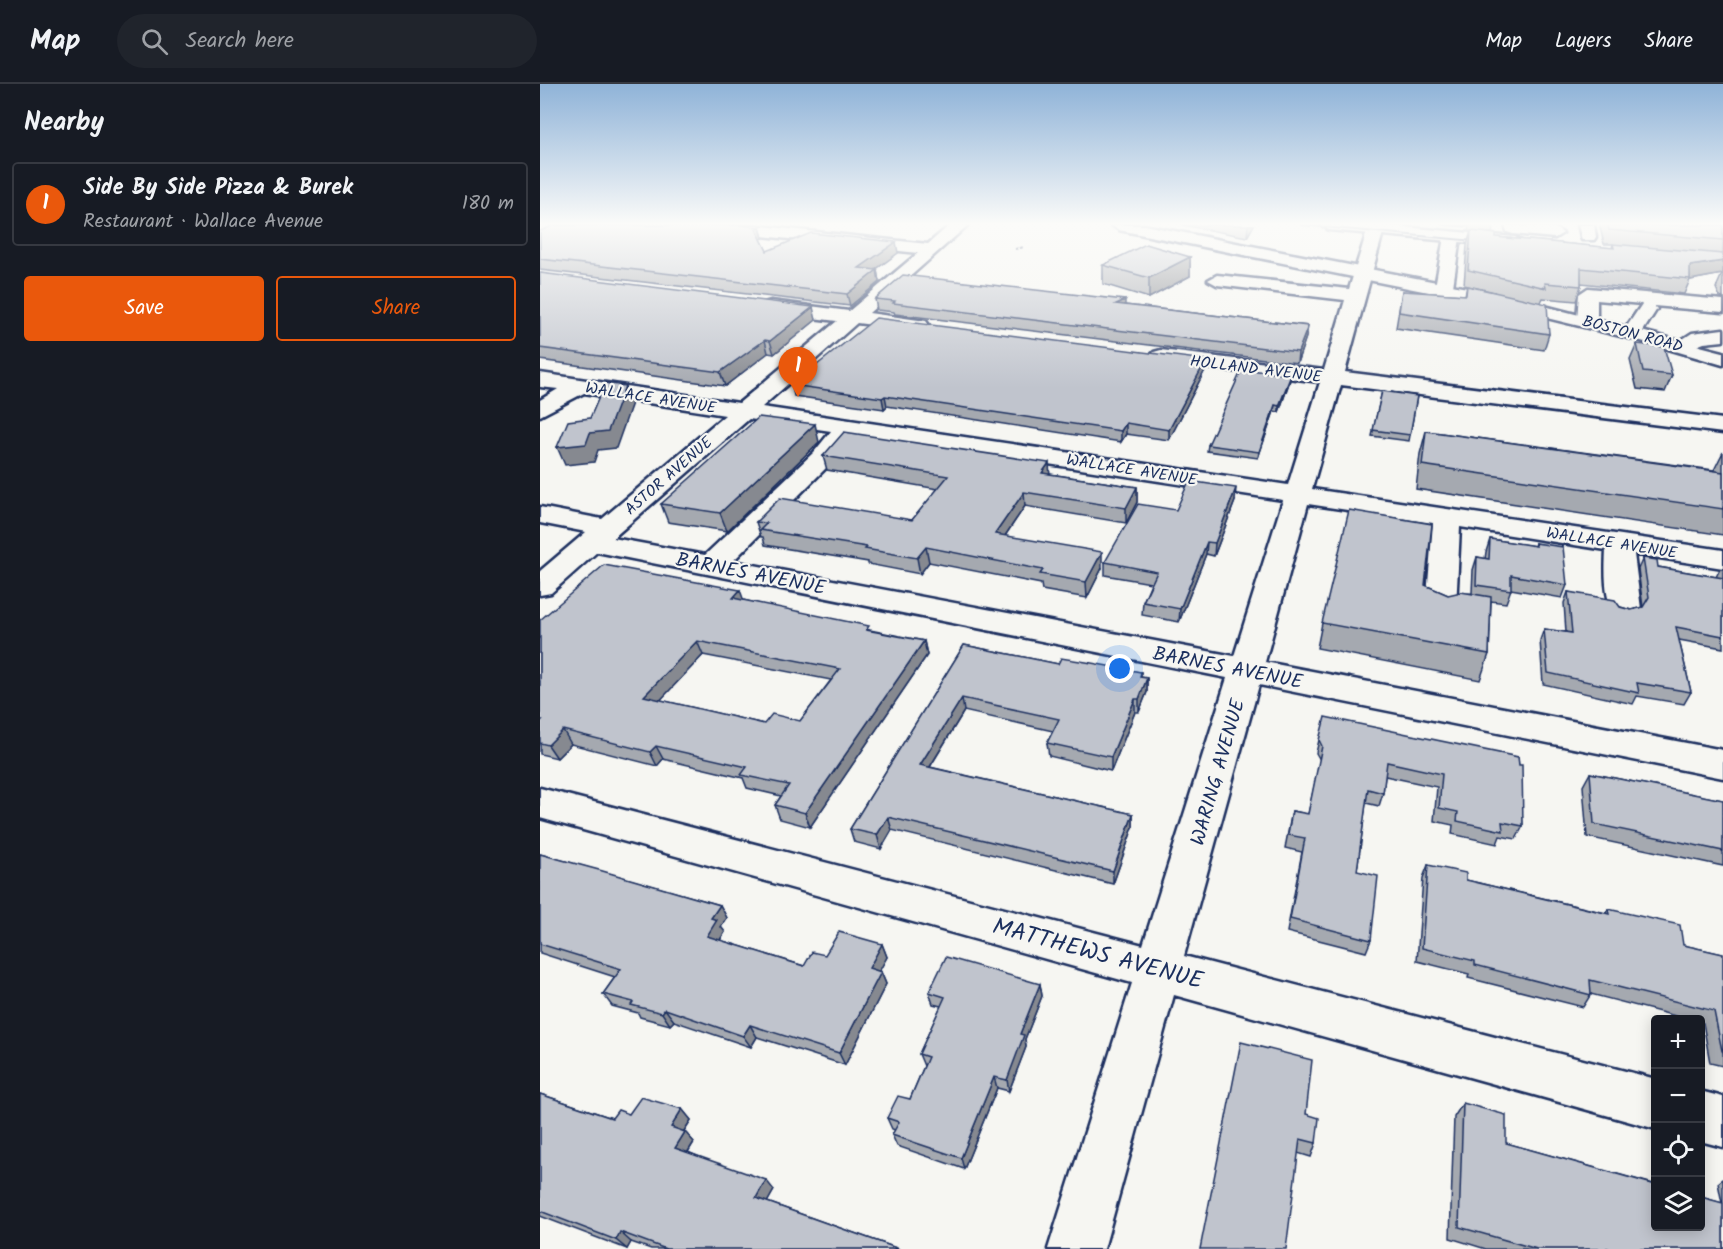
<!DOCTYPE html>
<html lang="en">
<head>
<meta charset="utf-8">
<style>
  body { margin:0; font-family:Kalam,sans-serif; background:#20242c; color:#f1f3f6 }
  .controls { position:absolute; right:18px; bottom:18px; display:grid; overflow:hidden; border-radius:6px; box-shadow:0 3px 15px #0003 }
  .controls button { width:54px; height:54px; display:grid; place-items:center; padding:0; border:0; border-bottom:2px solid #363941; background:#171b24; color:#f1f3f6; font:30px sans-serif }
  .you { position:absolute; left:580px; top:585px; width:21px; height:21px; margin:-15px; border:4px solid #fff; border-radius:50%; background:#1a73e8; box-shadow:0 0 0 9px #1a73e833 }
  .badge { display:grid; place-items:center; width:39px; height:39px; border-radius:50%; background:#ea580c; color:#fff; font-size:20px; font-weight:700 }
  .pin { position:absolute; translate:-50% -50px; filter:drop-shadow(0 2px 3px #0008) }
  .pin::after { content:''; position:absolute; top:32px; width:21px; height:18px; background:inherit; clip-path:polygon(0 0,100% 0,50% 100%) }
  .list { margin:0; padding:0; list-style:none }
  h2 { display:flex; justify-content:space-between; align-items:center; height:78px; margin:0; padding:0 24px; font-size:26px }
  h2 small { font-size:20px; font-weight:400; color:#9ea1a6 }
  .list li { display:grid; grid-template-columns:39px 1fr auto; gap:18px; align-items:center; box-sizing:border-box; height:84px; margin:0 12px 12px; padding:0 12px; border:2px solid #363941; border-radius:6px }
  .list b { display:block; font-size:22px; white-space:nowrap }
  .list p { margin:0; font-size:20px; white-space:nowrap; color:#9ea1a6 }
  .list em { font-size:20px; font-style:normal; color:#9ea1a6 }
  .actions { display:flex; gap:12px; padding:18px 24px }
  .actions a { flex:1; padding:14px 0; border:2px solid #ea580c; border-radius:6px; text-align:center; font-size:21px; color:#ea580c }
  .actions .main { background:#ea580c; color:#fff }
  .icon { flex:none; width:33px; height:33px; fill:none; stroke:currentColor; stroke-width:2; stroke-linecap:round; stroke-linejoin:round }
  .map { position:relative; flex:none; width:1183px; height:1165px; overflow:hidden }
  header { display:flex; align-items:center; gap:36px; box-sizing:border-box; height:84px; padding:0 30px; background:#171b24; border-bottom:2px solid #363941 }
  header strong { font-size:28px }
  nav { display:flex; gap:33px; margin-inline-start:auto; font-size:21px }
  .search { width:420px; height:54px; background:#20242c; display:flex; align-items:center; gap:15px; box-sizing:border-box; padding:0 21px; border-radius:33px; color:#9ea1a6; font-size:22px }
  main { display:flex }
  aside { flex:1; background:#171b24 }
  .map>svg:first-child { display:block }
  .lines { fill:none; stroke-linecap:round; stroke-linejoin:round }
  .minor-casing { stroke:#1b2f5e; stroke-width:5 }
  .major-casing { stroke:#1b2f5e; stroke-width:5 }
  .path { stroke:#1b2f5e; stroke-width:2; stroke-dasharray:3 2; stroke-linecap:butt }
  .minor { fill:#f6f6f2; fill-rule:evenodd }
  .major { fill:#f6f6f2; fill-rule:evenodd }
  .rail { stroke:#1b2f5e; stroke-width:2 }
  .wall { fill:#a5a9b0; stroke:#1b2f5e; stroke-width:1.5; fill-rule:evenodd }
  .shaded-wall { fill:#868990; stroke:#1b2f5e; stroke-width:1.5 }
  .building { fill:#c0c4cd; stroke:#1b2f5e; stroke-width:1.5; fill-rule:evenodd }
  .labels { text-anchor:middle; stroke-width:4.5; stroke-linejoin:round; paint-order:stroke }
  .far-street-label { font-size:16px; fill:#1b2f5e; stroke:#f6f6f2 }
  .street-label { font-size:20px; fill:#1b2f5e; stroke:#f6f6f2 }
  .near-street-label { font-size:24px; fill:#1b2f5e; stroke:#f6f6f2 }
</style>
</head>
<body>
<header>
<strong>Map</strong>
<div class="search"><svg class="icon" aria-label="search" viewBox="0 0 24 24"><circle cx="10" cy="10" r="6"/><path d="M15 15l6 6"/></svg>Search here</div>
<nav><a>Map</a><a>Layers</a><a>Share</a></nav>
</header>
<main>
<aside>
<h2>Nearby<small></small></h2>
<ul class="list">
<li><span class="badge">1</span><div><b>Side By Side Pizza &amp; Burek</b><p>Restaurant · Wallace Avenue</p></div><em>180 m</em></li>
</ul>
<div class="actions"><a class="main">Save</a><a>Share</a></div>
</aside>
<div class="map">
<svg width="1183" height="1165" viewBox="0 0 1183 1165">
  <rect width="100%" height="100%" fill="#f6f6f2"/>
  <filter id="ink" filterUnits="userSpaceOnUse"><feTurbulence type="fractalNoise" baseFrequency=".0167" numOctaves="2"/><feDisplacementMap in="SourceGraphic" scale="12" xChannelSelector="R" yChannelSelector="G"/><feConvolveMatrix kernelMatrix="1 2 1 2 8 2 1 2 1" color-interpolation-filters="sRGB"/></filter>
  <g filter="url(#ink)">
    <g class="lines">
      <!-- minor casing -->
      <g class="minor-casing">
        <g id="minor">
          <path d="M 160,141 L 213,141 L 388,160 L 410,141 L 428,141 L 329,229 L 386,237 L 389,241 L 386,245 L 379,247 L 317,239 L 222,323 L 748,401 L 780,298 L 621,278 L 614,276 L 610,272 L 614,268 L 621,266 L 784,286 L 805,216 L 677,201 L 668,196 L 677,191 L 809,205 L 829,141 L 845,141 L 805,288 L 1183,335 L 1183,349 L 801,301 L 772,405 L 1183,466 L 1183,484 L 1094,470 L 1101,525 L 1097,532 L 1086,535 L 1075,532 C 1064,515 1065,486 1066,466 L 920,443 L 916,524 L 912,531 L 901,534 L 890,531 L 886,524 L 893,439 L 768,420 L 725,578 L 1183,666 L 1183,694 L 719,601 L 644,872 L 1116,995 L 1116,1045 L 634,911 L 564,1165 L 508,1165 L 592,899 L 0,734 L 0,704 L 603,861 L 687,594 L 57,468 L 11,509 L 0,511 L 0,487 L 46,448 L 0,439 L 0,423 L 62,435 L 185,331 L 44,309 L 0,332 L 0,316 L 18,305 L 0,303 L 0,289 L 199,319 L 297,237 L 231,229 L 221,223 L 224,219 L 231,217 L 309,227 L 378,169 L 168,146 ZM 209,335 L 291,347 L 274,368 L 165,471 L 73,454 ZM 313,350 L 743,416 L 694,572 L 193,477 L 292,378 Z"/>
          <path d="M 965,141 L 1015,144 L 1023,149 L 1015,154 L 973,150 L 967,148 Z"/>
          <path d="M 1038,141 L 1054,141 L 1056,153 L 1054,156 L 1042,156 Z"/>
          <path d="M 912,148 L 920,153 L 913,203 L 904,209 L 895,203 L 904,153 Z"/>
          <path d="M 1048,204 L 1183,216 L 1183,228 L 1114,222 L 1117,225 L 1100,252 L 1086,252 L 1083,248 L 1102,220 L 1057,216 L 1057,236 L 1054,240 L 1040,240 L 1037,236 L 1039,210 Z"/>
          <path d="M 1183,245 L 1183,257 L 1164,259 L 1142,268 L 1135,266 L 1132,262 L 1152,249 Z"/>
          <path d="M 1160,1007 L 1183,1013 L 1183,1063 L 1160,1057 Z"/>
        </g>
      </g>
      <!-- major casing -->
      <g class="major-casing">
        <g id="major">
          <path d="M 571,141 L 604,141 L 958,210 L 1183,268 L 1183,281 L 1101,257 L 958,222 L 579,146 Z"/>
          <path d="M 781,141 L 842,141 L 975,153 L 983,158 L 975,163 L 789,146 Z"/>
        </g>
      </g>
      <!-- path -->
      <path class="path" d="M 475,165 L 484,163"/>
      <!-- minor -->
      <use href="#minor" class="minor"/>
      <!-- major -->
      <use href="#major" class="major"/>
      <!-- rail -->
      <path class="rail" d="M 761,141 L 946,158"/>
    </g>
    <!-- wall -->
    <g class="wall">
      <path d="M 642,141 L 714,141 L 707,153 Z"/>
      <path d="M 901,141 L 954,141 L 952,149 L 928,147 L 929,143 Z"/>
      <path d="M 1061,141 L 1183,141 L 1183,214 L 1180,213 L 1176,204 L 1182,190 L 1150,196 L 1144,210 L 1041,199 L 1041,202 L 1036,217 L 1003,214 L 1001,218 L 1009,250 L 1004,266 L 856,244 L 862,207 L 925,211 L 927,202 L 955,208 L 924,201 L 927,161 L 931,147 L 956,153 L 1072,164 L 1073,160 L 1064,160 L 1060,143 Z"/>
      <path d="M 220,143 L 223,154 L 221,155 L 227,167 L 358,169 L 335,186 L 337,186 L 339,198 L 310,222 L 0,186 L 0,147 Z"/>
      <path d="M 650,173 L 650,192 L 609,214 L 563,200 L 563,181 Z"/>
      <path d="M 0,189 L 276,236 L 234,270 L 228,269 L 185,302 L 0,276 Z"/>
      <path d="M 335,215 L 585,221 L 768,242 L 766,253 L 757,279 L 355,230 L 354,228 L 337,226 Z"/>
      <path d="M 1097,260 L 1132,291 L 1125,308 L 1097,305 L 1090,276 Z"/>
      <path d="M 666,276 L 665,286 L 629,356 L 586,350 L 581,358 L 347,322 L 344,325 L 254,312 L 252,301 Z"/>
      <path d="M 750,296 L 739,328 L 734,327 L 718,374 L 667,367 L 668,361 Z"/>
      <path d="M 842,307 L 877,312 L 869,357 L 832,352 Z"/>
      <path d="M 886,347 L 1174,386 L 1183,368 L 1183,451 L 876,405 L 880,370 Z"/>
      <path d="M 279,358 L 187,447 L 128,438 L 121,420 Z"/>
      <path d="M 283,372 L 510,390 L 597,403 L 597,418 L 586,439 L 485,422 L 465,452 L 562,484 L 547,514 L 502,506 L 501,500 L 389,478 L 380,490 L 328,480 L 328,478 L 225,461 L 223,453 L 221,453 L 216,438 L 372,436 L 398,405 L 287,386 Z"/>
      <path d="M 695,417 L 674,472 L 666,470 L 639,538 L 602,531 L 603,518 L 611,499 L 565,491 L 565,478 L 636,426 Z"/>
      <path d="M 950,455 L 994,462 L 995,459 L 1027,501 L 1022,514 L 971,505 L 966,519 L 951,517 L 949,570 L 940,596 L 777,564 L 782,539 L 885,501 L 908,511 L 932,509 L 933,486 L 937,473 L 945,475 L 946,468 Z"/>
      <path d="M 1103,474 L 1118,483 L 1176,493 L 1180,485 L 1183,485 L 1183,564 L 1139,556 L 1151,608 L 1144,620 L 1097,612 L 1093,620 L 1003,600 L 1000,556 L 1004,545 L 1026,548 L 1024,519 L 1028,508 L 1091,526 L 1103,523 L 1098,485 Z"/>
      <path d="M 203,516 L 330,546 L 384,557 L 387,571 L 270,743 L 240,735 L 235,721 L 241,712 L 207,704 L 203,694 L 123,675 L 117,682 L 31,660 L 17,674 L 0,670 L 0,536 ZM 163,571 L 291,596 L 260,637 L 224,640 L 120,616 Z"/>
      <path d="M 424,561 L 518,580 L 601,588 L 601,593 L 607,594 L 607,608 L 599,628 L 595,628 L 571,687 L 509,672 L 507,659 L 513,647 L 424,627 L 390,683 L 593,730 L 593,743 L 573,800 L 352,746 L 341,765 L 314,758 L 310,745 Z"/>
      <path d="M 779,656 L 978,673 L 983,742 L 976,755 L 960,752 L 957,760 L 912,750 L 913,741 L 894,737 L 897,703 L 845,692 L 843,709 L 839,722 L 826,719 L 817,787 L 831,856 L 826,868 L 747,848 L 762,768 L 745,764 L 752,727 L 768,730 L 780,676 L 776,669 Z"/>
      <path d="M 1050,689 L 1183,716 L 1183,782 L 1047,753 L 1043,702 Z"/>
      <path d="M 0,770 L 180,821 L 187,834 L 181,843 L 185,848 L 180,856 L 264,882 L 285,871 L 342,860 L 347,873 L 339,887 L 341,888 L 346,900 L 305,981 L 217,953 L 211,963 L 134,937 L 130,941 L 100,933 L 98,929 L 72,922 L 63,910 L 75,893 L 0,869 Z"/>
      <path d="M 888,781 L 926,796 L 1066,829 L 1068,825 L 1143,861 L 1183,870 L 1183,982 L 1170,979 L 1163,939 L 1161,938 L 1161,936 L 1151,936 L 1051,910 L 1043,923 L 928,894 L 929,890 L 877,877 L 883,794 Z"/>
      <path d="M 500,900 L 502,912 L 485,955 L 486,963 L 469,1007 L 457,1004 L 424,1085 L 357,1062 L 352,1051 L 355,1046 L 352,1045 L 347,1034 L 370,1015 L 384,982 L 379,970 L 401,922 L 393,920 L 389,908 Z"/>
      <path d="M 0,1010 L 72,1034 L 89,1030 L 142,1025 L 151,1036 L 144,1047 L 154,1058 L 148,1068 L 234,1106 L 227,1118 L 359,1165 L 111,1165 L 91,1158 L 87,1165 L 0,1132 Z"/>
      <path d="M 923,1019 L 966,1059 L 1182,1119 L 1178,1099 L 1183,1095 L 1183,1165 L 946,1165 L 910,1154 L 914,1033 Z"/>
      <path d="M 766,1030 L 776,1059 L 771,1073 L 758,1069 L 660,1165 Z"/>
    </g>
    <!-- shaded-wall -->
    <g class="shaded-wall">
      <path d="M 708,141 L 714,141 L 707,153 Z"/>
      <path d="M 220,143 L 223,154 L 219,156 L 216,145 Z"/>
      <path d="M 356,158 L 358,169 L 321,196 L 319,184 Z"/>
      <path d="M 650,173 L 650,192 L 609,214 L 609,194 Z"/>
      <path d="M 1183,177 L 1183,188 L 1182,190 L 1150,196 L 1150,182 Z"/>
      <path d="M 337,186 L 339,198 L 310,222 L 307,210 Z"/>
      <path d="M 585,216 L 585,226 L 576,220 Z"/>
      <path d="M 273,223 L 276,236 L 234,270 L 230,257 Z"/>
      <path d="M 768,242 L 766,253 L 757,279 L 758,268 Z"/>
      <path d="M 225,256 L 228,269 L 185,302 L 180,288 Z"/>
      <path d="M 666,276 L 665,286 L 629,356 L 629,346 Z"/>
      <path d="M 751,291 L 750,296 L 739,328 L 739,322 Z"/>
      <path d="M 85,302 L 92,319 L 76,364 L 58,366 L 54,378 L 25,381 L 17,363 L 50,349 Z"/>
      <path d="M 345,312 L 347,322 L 344,325 L 342,314 Z"/>
      <path d="M 735,321 L 734,327 L 718,374 L 719,368 Z"/>
      <path d="M 586,339 L 586,350 L 581,358 L 581,347 Z"/>
      <path d="M 275,340 L 279,358 L 187,447 L 180,429 Z"/>
      <path d="M 509,379 L 510,393 L 502,389 Z"/>
      <path d="M 597,403 L 597,418 L 586,439 L 586,424 Z"/>
      <path d="M 696,404 L 695,417 L 674,472 L 675,459 Z"/>
      <path d="M 484,408 L 485,422 L 456,465 L 455,450 Z"/>
      <path d="M 667,458 L 666,470 L 639,538 L 640,525 Z"/>
      <path d="M 386,463 L 389,478 L 380,490 L 377,474 Z"/>
      <path d="M 562,468 L 562,484 L 547,514 L 546,498 Z"/>
      <path d="M 200,506 L 205,520 L 193,514 Z"/>
      <path d="M 157,557 L 163,571 L 111,626 L 104,612 Z"/>
      <path d="M 384,557 L 387,571 L 270,743 L 265,729 Z"/>
      <path d="M 607,594 L 607,608 L 599,628 L 599,615 Z"/>
      <path d="M 422,614 L 424,627 L 383,694 L 380,681 Z"/>
      <path d="M 595,615 L 595,628 L 571,687 L 571,673 Z"/>
      <path d="M 23,646 L 31,660 L 17,674 L 8,661 Z"/>
      <path d="M 116,662 L 123,675 L 117,682 L 110,668 Z"/>
      <path d="M 593,730 L 593,743 L 573,800 L 573,787 Z"/>
      <path d="M 348,733 L 352,746 L 341,765 L 337,751 Z"/>
      <path d="M 180,821 L 187,834 L 181,843 L 185,848 L 174,865 L 167,852 L 171,834 Z"/>
      <path d="M 342,860 L 347,873 L 334,897 L 329,884 Z"/>
      <path d="M 341,888 L 346,900 L 305,981 L 299,969 Z"/>
      <path d="M 500,900 L 502,912 L 485,955 L 486,963 L 469,1007 L 467,996 L 480,950 Z"/>
      <path d="M 125,925 L 134,937 L 130,941 L 122,929 Z"/>
      <path d="M 210,941 L 217,953 L 211,963 L 203,952 Z"/>
      <path d="M 454,993 L 457,1004 L 424,1085 L 421,1074 Z"/>
      <path d="M 142,1025 L 151,1036 L 140,1053 L 131,1043 Z"/>
      <path d="M 145,1048 L 154,1058 L 144,1074 L 135,1064 Z"/>
      <path d="M 226,1096 L 234,1106 L 224,1124 L 216,1114 Z"/>
      <path d="M 80,1148 L 91,1158 L 87,1165 L 76,1156 Z"/>
    </g>
    <!-- building -->
    <g class="building">
      <path d="M 14,141 L 200,141 L 220,143 L 216,145 L 227,167 L 271,149 L 356,158 L 319,184 L 337,186 L 307,210 L 0,175 L 0,147 Z"/>
      <path d="M 1068,141 L 1183,141 L 1183,156 L 1069,146 Z"/>
      <path d="M 931,147 L 956,150 L 956,153 L 1074,164 L 1073,160 L 1183,170 L 1183,177 L 1150,182 L 1150,195 L 1041,184 L 1041,202 L 1005,199 L 1006,204 L 928,186 Z"/>
      <path d="M 606,160 L 650,173 L 609,194 L 563,181 Z"/>
      <path d="M 0,189 L 273,223 L 230,257 L 225,256 L 180,288 L 0,264 Z"/>
      <path d="M 363,191 L 585,216 L 576,220 L 768,242 L 758,268 L 353,219 L 355,217 L 335,215 Z"/>
      <path d="M 927,202 L 1007,220 L 1009,250 L 859,228 L 862,207 L 926,211 Z"/>
      <path d="M 336,234 L 666,276 L 629,346 L 586,339 L 581,347 L 345,312 L 342,314 L 252,301 Z"/>
      <path d="M 1097,260 L 1124,263 L 1132,291 L 1103,288 Z"/>
      <path d="M 702,285 L 751,291 L 739,322 L 735,321 L 719,368 L 668,361 Z"/>
      <path d="M 65,299 L 85,302 L 68,347 L 50,349 L 46,360 L 17,363 L 28,337 L 50,334 Z"/>
      <path d="M 842,307 L 877,312 L 870,351 L 833,346 Z"/>
      <path d="M 219,333 L 275,340 L 180,429 L 121,420 Z"/>
      <path d="M 886,347 L 1183,388 L 1183,425 L 882,381 Z"/>
      <path d="M 304,348 L 509,379 L 502,389 L 597,403 L 586,424 L 484,408 L 455,450 L 562,468 L 546,498 L 500,490 L 503,486 L 386,463 L 377,474 L 325,465 L 327,463 L 220,446 L 227,439 L 216,438 L 240,414 L 372,436 L 408,392 L 283,372 Z"/>
      <path d="M 649,397 L 696,404 L 675,459 L 667,458 L 640,525 L 603,518 L 617,488 L 565,478 L 598,420 L 636,426 Z"/>
      <path d="M 809,426 L 892,440 L 885,501 L 908,511 L 921,508 L 951,513 L 949,570 L 782,539 Z"/>
      <path d="M 950,455 L 996,462 L 995,459 L 1023,463 L 1027,501 L 971,491 L 971,506 L 936,501 L 937,473 L 949,475 Z"/>
      <path d="M 1103,474 L 1117,476 L 1118,483 L 1183,494 L 1183,552 L 1136,543 L 1151,608 L 1097,599 L 1099,609 L 1008,589 L 1004,545 L 1032,549 L 1028,508 L 1075,516 L 1080,523 L 1091,526 L 1103,523 L 1109,513 Z"/>
      <path d="M 64,481 L 200,506 L 193,514 L 329,542 L 326,546 L 384,557 L 265,729 L 235,721 L 249,701 L 201,691 L 207,683 L 116,662 L 110,668 L 23,646 L 8,661 L 0,659 L 0,638 L 2,636 L 0,636 L 0,536 ZM 157,557 L 300,585 L 260,637 L 232,630 L 224,640 L 104,612 Z"/>
      <path d="M 424,561 L 518,580 L 521,574 L 546,578 L 601,588 L 600,593 L 607,594 L 599,615 L 595,615 L 571,673 L 507,659 L 519,635 L 422,614 L 380,681 L 593,730 L 573,787 L 348,733 L 337,751 L 310,745 Z"/>
      <path d="M 785,633 L 978,673 L 979,681 L 982,681 L 983,742 L 962,738 L 963,747 L 917,737 L 918,728 L 899,724 L 902,690 L 847,678 L 843,709 L 828,705 L 817,787 L 838,792 L 831,856 L 750,835 L 765,754 L 748,751 L 752,727 L 768,730 L 782,662 L 779,656 Z"/>
      <path d="M 1050,689 L 1183,716 L 1183,767 L 1054,740 Z"/>
      <path d="M 0,770 L 59,786 L 180,821 L 171,834 L 177,836 L 167,852 L 264,882 L 272,868 L 285,871 L 299,848 L 342,860 L 329,884 L 341,888 L 299,969 L 210,941 L 203,952 L 125,925 L 122,929 L 91,921 L 93,918 L 63,910 L 81,885 L 0,860 Z"/>
      <path d="M 888,781 L 926,789 L 926,796 L 1069,830 L 1068,825 L 1140,841 L 1143,861 L 1183,870 L 1183,968 L 1182,967 L 1174,927 L 1050,896 L 1051,911 L 935,881 L 935,877 L 882,864 Z"/>
      <path d="M 406,873 L 500,900 L 480,950 L 484,951 L 467,996 L 454,993 L 421,1074 L 352,1051 L 359,1038 L 347,1034 L 358,1012 L 370,1015 L 388,973 L 379,970 L 405,913 L 389,908 Z"/>
      <path d="M 701,958 L 772,976 L 766,1030 L 779,1034 L 776,1059 L 760,1055 L 746,1165 L 660,1165 Z"/>
      <path d="M 0,1010 L 72,1034 L 78,1026 L 89,1030 L 101,1013 L 142,1025 L 131,1043 L 145,1048 L 135,1064 L 226,1096 L 216,1114 L 359,1165 L 126,1165 L 80,1148 L 76,1156 L 0,1127 Z"/>
      <path d="M 923,1019 L 966,1031 L 966,1059 L 1116,1101 L 1116,1143 L 1161,1143 L 1161,1113 L 1183,1119 L 1183,1165 L 1070,1165 L 1067,1164 L 1067,1165 L 997,1165 L 919,1143 Z"/>
    </g>
  </g>
  <!-- sky -->
  <linearGradient id="sky" x2="0" y2="1"><stop stop-color="#8fb3d8"/><stop offset="0.46" stop-color="#fbfbf9"/><stop offset="1" stop-color="#fbfbf9" stop-opacity="0"/></linearGradient>
  <rect width="1183" height="304" fill="url(#sky)"/>
  <g class="labels">
    <!-- far-street labels -->
    <g class="far-street-label">
      <text transform="translate(1093 249) rotate(15)" y="6">BOSTON ROAD</text>
      <text transform="translate(716 284) rotate(7)" y="6">HOLLAND AVENUE</text>
      <text transform="translate(111 313) rotate(9)" y="6">WALLACE AVENUE</text>
      <text transform="translate(592 385) rotate(9)" y="6">WALLACE AVENUE</text>
      <text transform="translate(128 391) rotate(-41)" y="6">ASTOR AVENUE</text>
      <text transform="translate(1072 458) rotate(9)" y="6">WALLACE AVENUE</text>
    </g>
    <!-- street labels -->
    <g class="street-label">
      <text transform="translate(211 489) rotate(11)" y="7">BARNES AVENUE</text>
      <text transform="translate(688 583) rotate(11)" y="7">BARNES AVENUE</text>
      <text transform="translate(677 688) rotate(-74)" y="7">WARING AVENUE</text>
    </g>
    <!-- near-street labels -->
    <g class="near-street-label">
      <text transform="translate(558 869) rotate(15)" y="8">MATTHEWS AVENUE</text>
    </g>
  </g>
</svg>
<div class="controls">
<button>+</button>
<button>−</button>
<button><svg class="icon" aria-label="locate" viewBox="0 0 24 24"><circle cx="12" cy="12" r="6"/><path d="M12 2v4M12 18v4M2 12h4M18 12h4"/></svg></button>
<button><svg class="icon" aria-label="layers" viewBox="0 0 24 24"><path d="M12 4l9 5-9 5-9-5zM3 14l9 5 9-5"/></svg></button>
</div>
<div class="you"></div>
<div class="pin badge" style="left:258px;top:313px">1</div>
</div>
</main>
</body>
</html>
